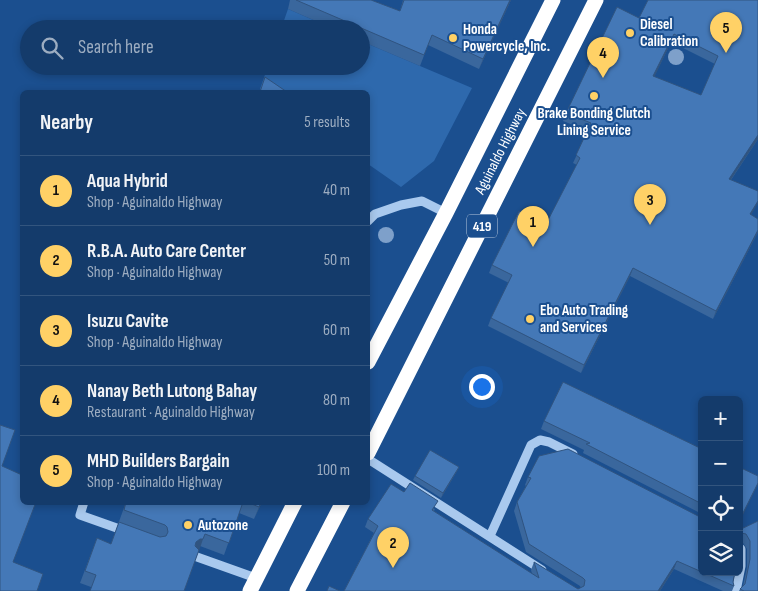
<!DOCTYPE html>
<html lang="en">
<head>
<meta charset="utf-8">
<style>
  body { margin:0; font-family:"Sofia Sans Condensed",sans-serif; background:#214673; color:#f1f3f6 }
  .controls { position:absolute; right:15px; bottom:15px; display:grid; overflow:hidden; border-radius:8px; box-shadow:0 2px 8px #0003 }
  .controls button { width:45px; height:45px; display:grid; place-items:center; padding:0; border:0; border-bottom:1px solid #33557e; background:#143b6b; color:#f1f3f6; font:25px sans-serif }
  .you { position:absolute; left:481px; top:386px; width:18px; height:18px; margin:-12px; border:4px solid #fff; border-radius:50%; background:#1a73e8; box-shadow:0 0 0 8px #1a73e833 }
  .badge { display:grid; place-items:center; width:32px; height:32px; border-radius:50%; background:#ffd166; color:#111; font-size:16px; font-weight:700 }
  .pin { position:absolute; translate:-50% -41px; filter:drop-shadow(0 1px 2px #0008) }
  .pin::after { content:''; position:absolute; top:26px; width:18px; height:15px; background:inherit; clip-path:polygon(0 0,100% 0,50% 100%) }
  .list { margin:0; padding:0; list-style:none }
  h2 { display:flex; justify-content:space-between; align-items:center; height:65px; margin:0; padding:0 20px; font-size:21px }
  h2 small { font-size:16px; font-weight:400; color:#9dadc1 }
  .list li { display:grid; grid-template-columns:32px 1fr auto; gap:15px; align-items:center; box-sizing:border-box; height:70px; padding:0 20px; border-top:1px solid #33557e }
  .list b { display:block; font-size:19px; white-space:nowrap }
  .list p { margin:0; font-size:16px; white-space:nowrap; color:#9dadc1 }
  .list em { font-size:16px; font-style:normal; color:#9dadc1 }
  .icon { flex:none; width:28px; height:28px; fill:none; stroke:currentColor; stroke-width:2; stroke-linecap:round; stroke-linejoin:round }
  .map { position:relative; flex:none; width:758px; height:591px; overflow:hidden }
  .search { position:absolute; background:#143b6b; box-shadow:0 2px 8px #0003; left:20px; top:20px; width:350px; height:55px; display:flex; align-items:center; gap:12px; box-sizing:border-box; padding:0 18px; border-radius:28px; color:#9dadc1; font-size:19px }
  .panel { position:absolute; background:#143b6b; box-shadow:0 2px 8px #0003; left:20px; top:90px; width:350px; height:415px; border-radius:8px }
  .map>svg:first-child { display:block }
  .green { fill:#2e69ad }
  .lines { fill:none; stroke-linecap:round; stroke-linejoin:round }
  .minor { stroke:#a9c9ee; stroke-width:9 }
  .highway { stroke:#fff; stroke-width:15 }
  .tree { fill:#7ea0ca }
  .wall { fill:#3a679d; fill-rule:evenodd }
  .shaded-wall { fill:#305480 }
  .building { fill:#4478b7; stroke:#305480; fill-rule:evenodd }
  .poi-dot { fill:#ffd166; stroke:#1b4f8f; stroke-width:2 }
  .labels { text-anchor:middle; stroke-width:4; stroke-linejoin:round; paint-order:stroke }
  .shield { fill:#1b4f8f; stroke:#bbcadd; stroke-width:1 }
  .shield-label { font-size:14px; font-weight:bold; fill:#fff }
  .poi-label { font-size:15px; font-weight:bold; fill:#fff; stroke:#1b4f8f; text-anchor:start }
  .street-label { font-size:15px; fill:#fff; stroke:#1b4f8f }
</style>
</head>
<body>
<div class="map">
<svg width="758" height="591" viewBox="0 0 758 591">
  <rect width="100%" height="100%" fill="#1b4f8f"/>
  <!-- green -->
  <g class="green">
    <path d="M 288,9 L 334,29 L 281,29 Z"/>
    <path d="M 361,41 L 472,88 L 434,161 L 401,187 L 368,164 L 368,92 L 265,92 L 260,89 L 268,66 L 361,66 Z"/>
  </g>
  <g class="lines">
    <!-- minor -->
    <g class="minor">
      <path d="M 368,221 L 375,214 L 401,205 L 422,201 L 446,213"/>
      <path d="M 368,459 L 542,570"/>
      <path d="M 84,502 L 80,515 L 128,532"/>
      <path d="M 490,536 L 531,445 L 540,440 L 549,442 L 573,454"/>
      <path d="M 197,557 L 256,578"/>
      <path d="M 736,591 L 741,566 L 741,549 L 739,547"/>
    </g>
    <!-- highway -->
    <g class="highway">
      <path d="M 368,362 L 446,213 L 553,0"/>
      <path d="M 368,453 L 596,0"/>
      <path d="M 250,591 L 295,502"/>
      <path d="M 297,591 L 343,502"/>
    </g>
  </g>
  <!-- trees -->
  <g class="tree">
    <circle cx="676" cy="57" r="8"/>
    <circle cx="386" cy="235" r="8"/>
  </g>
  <!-- wall -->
  <g class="wall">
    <path d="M 290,0 L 371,0 L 400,11 L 403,0 L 511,0 L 479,69 L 428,45 L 420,66 L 361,41 L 361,29 L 334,29 L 288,9 Z"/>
    <path d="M 758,0 L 758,139 L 731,180 L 751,215 L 758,219 L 758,232 L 713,319 L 630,276 L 581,373 L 488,326 L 491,318 L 509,283 L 489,273 L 492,265 L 546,224 L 577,165 L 573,163 L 588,131 L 563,121 L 566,113 L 639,18 ZM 671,42 L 715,64 L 701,95 L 654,77 Z"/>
    <path d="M 544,421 L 702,449 L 702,514 L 583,453 L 584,450 L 541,429 Z"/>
    <path d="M 459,467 L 457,471 L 441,498 L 413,480 L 415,476 Z"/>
    <path d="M 528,477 L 733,582 L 734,586 L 732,591 L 723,591 L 674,569 L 660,591 L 344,591 L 374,533 L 365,527 L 368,519 L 404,492 L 435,509 L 434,511 L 532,574 L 531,570 L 534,562 L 578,589 L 581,588 L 580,586 L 526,552 L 514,511 L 517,502 L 526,486 L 525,485 Z"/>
    <path d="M 126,502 L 262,502 L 254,519 L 239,513 L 224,555 L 200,546 L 184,591 L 91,587 L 80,583 L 97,538 L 111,544 Z"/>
    <path d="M 758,521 L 758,591 L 739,591 L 740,589 L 743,586 L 747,567 L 747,549 L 743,543 L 739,541 L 739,530 Z"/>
  </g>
  <!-- shaded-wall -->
  <g class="shaded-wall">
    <path d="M 510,0 L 511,0 L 479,69 L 483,59 Z"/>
    <path d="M 674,34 L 671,42 L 651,84 L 653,76 Z"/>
    <path d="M 758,135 L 758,139 L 726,187 L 729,179 Z"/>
    <path d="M 758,201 L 758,203 L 747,222 L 750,214 Z"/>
    <path d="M 758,230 L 758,232 L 713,319 L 716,311 Z"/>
    <path d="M 633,268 L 630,276 L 581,373 L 584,365 Z"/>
    <path d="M 459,467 L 457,471 L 441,498 L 443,493 Z"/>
    <path d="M 758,483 L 758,484 L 739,523 L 739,521 Z"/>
    <path d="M 261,502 L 262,502 L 254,519 L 259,507 Z"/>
    <path d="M 200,539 L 203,539 L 199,551 L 195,551 L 196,542 Z"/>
    <path d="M 677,561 L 674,569 L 660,591 L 658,591 Z"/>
  </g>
  <!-- building -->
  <g class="building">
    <path d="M 296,0 L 371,0 L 400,11 L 404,0 L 510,0 L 483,59 L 432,35 L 424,55 Z"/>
    <path d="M 648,0 L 758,0 L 758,135 L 729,179 L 758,191 L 758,201 L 750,214 L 758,219 L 758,230 L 716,311 L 633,268 L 584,365 L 491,318 L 512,275 L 492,265 L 519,211 L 546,224 L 580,158 L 576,155 L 591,123 L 566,113 L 617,7 L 639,18 ZM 674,34 L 718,56 L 701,95 L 653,76 Z"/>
    <path d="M 265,77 L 287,92 L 260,92 Z"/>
    <path d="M 563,382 L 702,449 L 702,504 L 586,444 L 590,443 L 544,421 Z"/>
    <path d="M 0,425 L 15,430 L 2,466 L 22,475 L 22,502 L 36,502 L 13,562 L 43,574 L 37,591 L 0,591 Z"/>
    <path d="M 568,449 L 702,518 L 702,572 L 677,561 L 658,591 L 344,591 L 378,526 L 368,519 L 391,484 L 404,492 L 410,483 L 438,501 L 432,510 L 539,578 L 534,562 L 578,589 L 584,586 L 585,580 L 583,578 L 529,544 L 517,502 L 531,478 L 528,477 L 539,456 Z"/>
    <path d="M 430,450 L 459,467 L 443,493 L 415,476 Z"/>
    <path d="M 739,467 L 758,476 L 758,483 L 739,521 Z"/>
    <path d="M 126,502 L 243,502 L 229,543 L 205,534 L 203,539 L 200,539 L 196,542 L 195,546 L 199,550 L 184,591 L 90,591 L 96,575 L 85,571 L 97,538 L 111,544 L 119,522 L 160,537 L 166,536 L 168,532 L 167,527 L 165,525 L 124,510 Z"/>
    <path d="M 247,502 L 261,502 L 259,507 Z"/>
    <path d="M 758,521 L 758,591 L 744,591 L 740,589 L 745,584 L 750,559 L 750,541 L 746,534 L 741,533 L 739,534 L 739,530 Z"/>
    <path d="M 702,572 L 735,572 L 733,582 L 734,586 Z"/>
    <path d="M 329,586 L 340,591 L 327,591 Z"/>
  </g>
  <!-- markers -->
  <g class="poi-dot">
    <circle cx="630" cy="33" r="5"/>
    <circle cx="453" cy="38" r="5"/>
    <circle cx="594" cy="96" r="5"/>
    <circle cx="530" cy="319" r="5"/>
    <circle cx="188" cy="525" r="5"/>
  </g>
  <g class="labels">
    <!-- shield labels -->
    <rect class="shield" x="467" y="214.5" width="30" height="23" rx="4"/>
    <g class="shield-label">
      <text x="482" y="231">419</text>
    </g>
    <!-- poi labels -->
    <g class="poi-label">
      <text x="640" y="29">Diesel<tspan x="640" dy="17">Calibration</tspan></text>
      <text x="463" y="34">Honda<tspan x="463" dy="17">Powercycle, Inc.</tspan></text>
      <text x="594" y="118" text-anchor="middle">Brake Bonding Clutch<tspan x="594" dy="17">Lining Service</tspan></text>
      <text x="540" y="315">Ebo Auto Trading<tspan x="540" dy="17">and Services</tspan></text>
      <text x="198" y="530">Autozone</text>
    </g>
    <!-- street labels -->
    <g class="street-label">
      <text transform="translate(500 151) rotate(-63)" y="5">Aguinaldo Highway</text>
    </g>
  </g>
</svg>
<div class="controls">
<button>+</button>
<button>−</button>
<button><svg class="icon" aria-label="locate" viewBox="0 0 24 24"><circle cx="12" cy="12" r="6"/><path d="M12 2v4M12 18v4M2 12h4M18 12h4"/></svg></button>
<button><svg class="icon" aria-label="layers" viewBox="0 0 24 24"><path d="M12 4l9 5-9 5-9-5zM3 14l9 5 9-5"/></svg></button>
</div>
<div class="you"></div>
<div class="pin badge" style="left:533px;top:247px">1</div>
<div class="pin badge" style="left:393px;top:568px">2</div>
<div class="pin badge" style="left:650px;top:225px">3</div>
<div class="pin badge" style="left:603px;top:78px">4</div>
<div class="pin badge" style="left:726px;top:53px">5</div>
<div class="search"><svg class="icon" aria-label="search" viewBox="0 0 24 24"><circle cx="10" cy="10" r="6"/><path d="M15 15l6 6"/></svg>Search here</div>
<section class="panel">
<h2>Nearby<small>5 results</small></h2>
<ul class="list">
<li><span class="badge">1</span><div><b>Aqua Hybrid</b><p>Shop · Aguinaldo Highway</p></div><em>40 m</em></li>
<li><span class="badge">2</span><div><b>R.B.A. Auto Care Center</b><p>Shop · Aguinaldo Highway</p></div><em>50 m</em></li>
<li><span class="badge">3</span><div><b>Isuzu Cavite</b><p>Shop · Aguinaldo Highway</p></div><em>60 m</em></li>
<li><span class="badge">4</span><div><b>Nanay Beth Lutong Bahay</b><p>Restaurant · Aguinaldo Highway</p></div><em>80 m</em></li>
<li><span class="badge">5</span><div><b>MHD Builders Bargain</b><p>Shop · Aguinaldo Highway</p></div><em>100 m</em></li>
</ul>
</section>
</div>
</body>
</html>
